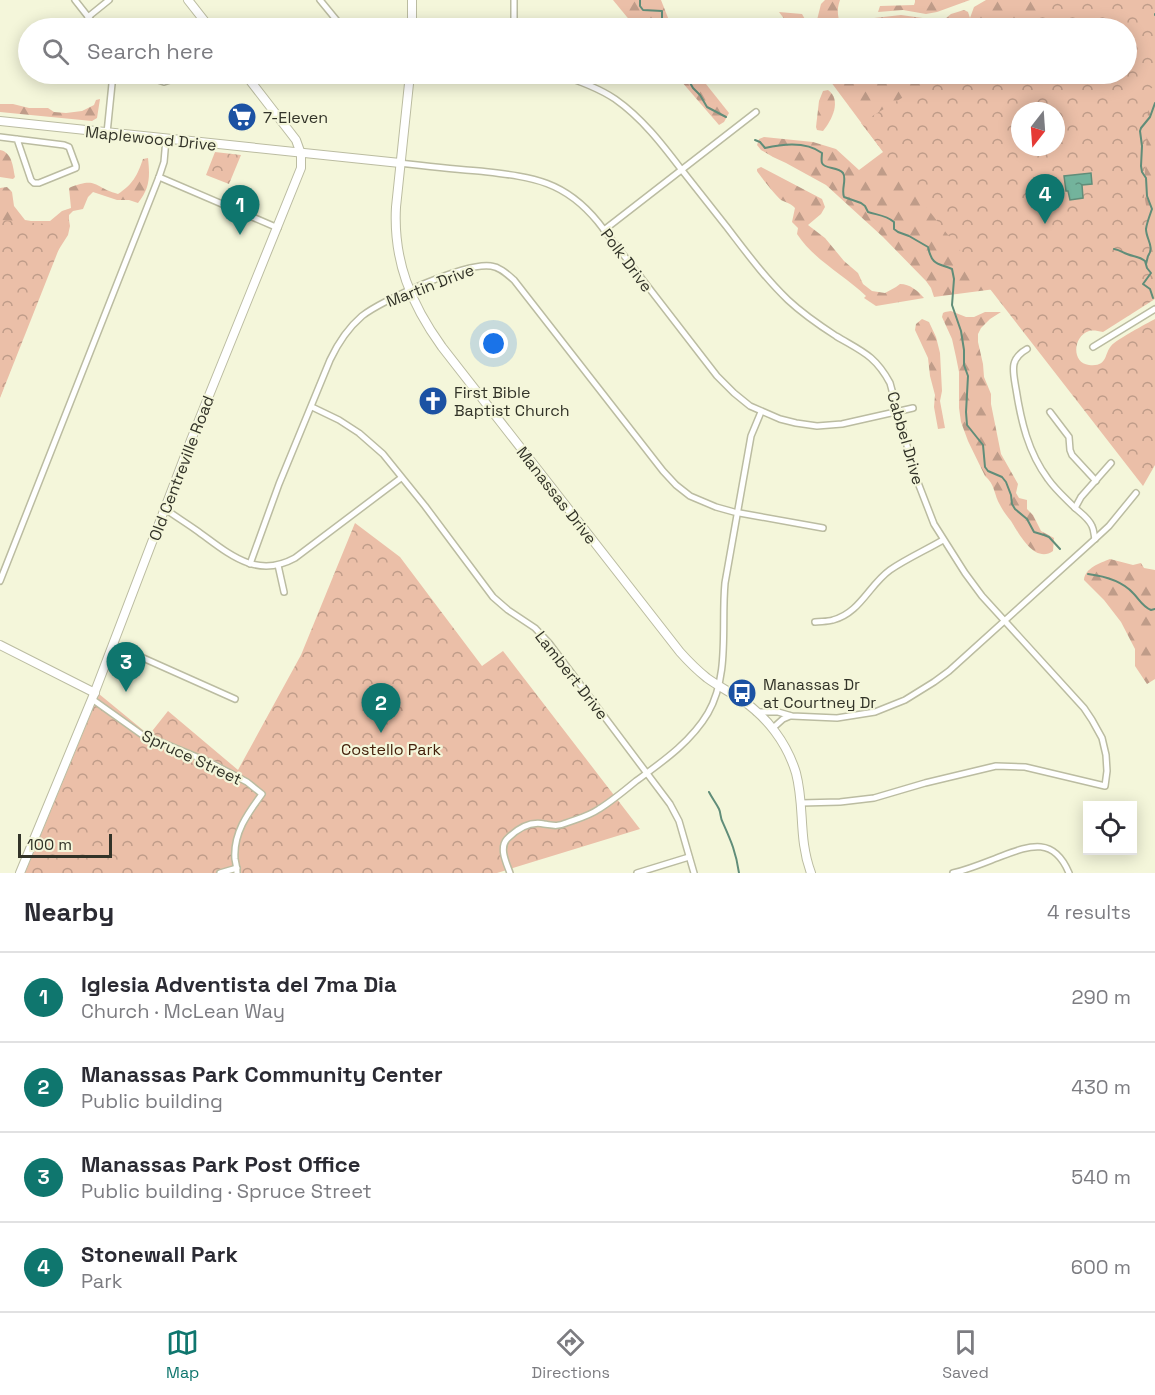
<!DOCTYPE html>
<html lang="en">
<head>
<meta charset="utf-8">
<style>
  body { margin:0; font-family:"Space Grotesk",sans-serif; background:#f2f2f3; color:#2b2b33 }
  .controls { position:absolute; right:18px; bottom:18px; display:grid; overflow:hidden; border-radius:0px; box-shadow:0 3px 15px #0003 }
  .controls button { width:54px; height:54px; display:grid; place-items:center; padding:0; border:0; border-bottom:2px solid #e1e1e2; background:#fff; color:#2b2b33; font:30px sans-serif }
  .compass { position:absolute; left:1011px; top:102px; width:54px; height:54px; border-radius:50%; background:#fff; box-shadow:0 3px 15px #0003; rotate:197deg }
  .scale { position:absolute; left:18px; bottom:15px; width:94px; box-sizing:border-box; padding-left:6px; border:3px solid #323328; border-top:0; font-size:16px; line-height:21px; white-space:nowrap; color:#323328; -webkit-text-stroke:4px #f4f6da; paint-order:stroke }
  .you { position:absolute; left:494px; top:344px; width:21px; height:21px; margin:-15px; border:4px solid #fff; border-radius:50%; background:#1a73e8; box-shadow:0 0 0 9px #1a73e833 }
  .badge { display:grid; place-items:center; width:39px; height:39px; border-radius:50%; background:#0f766e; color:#fff; font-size:20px; font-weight:700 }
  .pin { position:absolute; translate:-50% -50px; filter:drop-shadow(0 2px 3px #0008) }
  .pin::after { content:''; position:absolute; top:32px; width:21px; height:18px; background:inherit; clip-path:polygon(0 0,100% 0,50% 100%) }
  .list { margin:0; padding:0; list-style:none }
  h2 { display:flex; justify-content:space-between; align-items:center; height:78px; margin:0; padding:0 24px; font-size:26px }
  h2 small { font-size:20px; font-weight:400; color:#7c7c81 }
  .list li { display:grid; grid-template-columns:39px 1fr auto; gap:18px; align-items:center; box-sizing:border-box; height:90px; padding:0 24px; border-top:2px solid #e1e1e2 }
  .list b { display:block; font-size:22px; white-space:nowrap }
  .list p { margin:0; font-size:20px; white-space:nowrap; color:#7c7c81 }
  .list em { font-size:20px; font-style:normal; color:#7c7c81 }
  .icon { flex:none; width:33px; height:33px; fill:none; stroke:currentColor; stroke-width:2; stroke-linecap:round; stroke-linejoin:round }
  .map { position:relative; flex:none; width:1155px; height:873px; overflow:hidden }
  .search { position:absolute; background:#fff; box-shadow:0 3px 15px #0003; left:18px; right:18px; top:18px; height:66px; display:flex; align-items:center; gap:15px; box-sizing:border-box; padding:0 21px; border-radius:33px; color:#7c7c81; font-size:22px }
  .sheet { height:438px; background:#fff }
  nav { display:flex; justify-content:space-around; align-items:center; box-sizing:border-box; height:84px; border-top:2px solid #e1e1e2; background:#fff; font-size:16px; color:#7c7c81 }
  nav a { display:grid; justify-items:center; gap:3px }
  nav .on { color:#0f766e }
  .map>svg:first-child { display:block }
  .forest { fill:url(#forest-firs) }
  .park { fill:url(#park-crowns); fill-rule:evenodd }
  .water { fill:url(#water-ripples); stroke:#608d79; stroke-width:1.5 }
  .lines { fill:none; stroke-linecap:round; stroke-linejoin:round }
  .stream { stroke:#608d79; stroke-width:2 }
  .street-casing { stroke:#bbbca1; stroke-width:8 }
  .secondary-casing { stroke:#bbbca1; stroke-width:10 }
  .street { stroke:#fff; stroke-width:5 }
  .secondary { stroke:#fff; stroke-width:8 }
  .labels { text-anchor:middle; stroke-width:4.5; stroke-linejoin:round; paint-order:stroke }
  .poi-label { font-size:16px; fill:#323328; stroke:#f4f6da; text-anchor:start }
  .street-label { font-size:16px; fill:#323328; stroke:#f4f6da }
  .park-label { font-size:16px; fill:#44210c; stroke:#f4f6da }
</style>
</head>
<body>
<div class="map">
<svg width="1155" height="873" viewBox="0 0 1155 873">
  <defs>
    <pattern id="forest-firs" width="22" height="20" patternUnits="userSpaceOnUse" patternTransform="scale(1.5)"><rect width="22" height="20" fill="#ebbfa8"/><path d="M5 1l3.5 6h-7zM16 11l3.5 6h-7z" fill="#bf9c89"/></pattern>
    <pattern id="park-crowns" width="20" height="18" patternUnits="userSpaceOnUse" patternTransform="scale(1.5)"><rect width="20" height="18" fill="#ebbfa8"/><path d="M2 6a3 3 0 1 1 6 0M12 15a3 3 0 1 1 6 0" fill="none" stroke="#bf9c89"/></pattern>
    <pattern id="water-ripples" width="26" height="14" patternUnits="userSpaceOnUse" patternTransform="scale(1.5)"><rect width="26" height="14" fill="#73b39c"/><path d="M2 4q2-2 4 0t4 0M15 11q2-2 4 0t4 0" fill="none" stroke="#5f927f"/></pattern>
  </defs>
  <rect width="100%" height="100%" fill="#f4f6da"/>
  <!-- forest -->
  <g class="forest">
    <path d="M 613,0 L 661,0 L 672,28 L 636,28 Z"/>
    <path d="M 825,0 L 840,0 C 836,11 838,18 842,28 L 791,28 L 779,12 L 802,14 L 810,28 L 815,28 L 821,4 Z"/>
    <path d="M 915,0 L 970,0 L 937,12 L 926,14 L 903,10 L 878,12 L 880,6 L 914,5 L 915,2 Z"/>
    <path d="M 986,0 L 1155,0 L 1155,266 L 1056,147 L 1056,111 L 1126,74 L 1126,28 L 863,28 L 870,21 L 874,18 L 901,15 L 930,19 L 941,22 L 951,14 L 964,10 L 968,12 L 970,18 L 974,7 Z"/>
    <path d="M 675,74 L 698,74 L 729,113 L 724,122 L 719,125 Z"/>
    <path d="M 825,74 L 944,74 L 1072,279 L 934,297 L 931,288 L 926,281 L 883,237 L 826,185 L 786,163 L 773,157 L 761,150 L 757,145 L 759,139 L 764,137 L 813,142 L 836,149 L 859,170 L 883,152 Z"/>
    <path d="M 828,90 C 842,100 832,120 823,131 L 817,130 L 816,127 L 819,101 L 823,91 Z"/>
    <path d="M 100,99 L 97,118 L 92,121 L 0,112 L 0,104 L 13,104 L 29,108 L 48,108 L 54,112 L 66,113 L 82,111 L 94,105 L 96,100 Z"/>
    <path d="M 0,150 C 12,152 13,167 15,177 L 13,179 L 0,177 Z"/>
    <path d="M 148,158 C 150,177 150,188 138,203 L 129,200 L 117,200 L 93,192 L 88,197 L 83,209 L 73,211 L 69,215 L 69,220 L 70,226 L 68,235 L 54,257 L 0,397 L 0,188 L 7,187 L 12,192 L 14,206 L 25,220 L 31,221 L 50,221 L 62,211 L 71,208 L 69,188 C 98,176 94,188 118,194 C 133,184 137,176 143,159 Z"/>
    <path d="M 761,167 L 822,199 L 825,207 L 821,214 L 808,225 L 825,238 L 844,261 L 858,273 L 863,284 L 872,291 L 885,293 L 896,287 L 900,284 C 910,284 918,291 924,298 L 876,306 L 864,298 L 866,296 C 843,274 814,260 797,234 L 798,228 L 792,222 L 795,208 C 790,203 787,203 781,200 C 777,197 760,176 757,171 L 757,169 Z"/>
    <path d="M 951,311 L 966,317 L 974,317 L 985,312 L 1001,312 L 990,319 L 981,328 L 978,334 L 978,342 L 983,364 L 984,377 L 991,394 L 991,404 L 1001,454 L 1018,484 L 1016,493 L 1019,498 L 1027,500 L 1027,509 L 1033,515 L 1041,531 L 1054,538 L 1053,551 C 1035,564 1019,534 1011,521 C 1007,516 1003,511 1000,505 C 994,495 995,484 985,476 L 968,441 L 961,422 L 959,408 L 959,372 L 956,357 L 952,339 L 942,317 L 943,313 L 945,312 Z"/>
    <path d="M 922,319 L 929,322 L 936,337 L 940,353 L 942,391 L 940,401 L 945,428 L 938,429 L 934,407 L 935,395 L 930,376 L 928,358 L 915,330 L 916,324 Z"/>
    <path d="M 1110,559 L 1133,565 L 1141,563 L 1144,568 L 1155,570 L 1155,679 L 1147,684 L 1135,666 L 1135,649 L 1121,622 L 1104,600 L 1084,580 C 1085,568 1100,563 1110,559 Z"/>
  </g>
  <!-- park -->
  <g class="park">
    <path d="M 1059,0 L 1153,0 L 1155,11 L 1155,87 L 1149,89 L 1144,194 L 1155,254 L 1155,299 L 1103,332 C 1098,331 1093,330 1089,331 C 1073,336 1071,363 1089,365 C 1108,367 1104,354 1111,346 C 1117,339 1146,324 1155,319 L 1155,465 L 1143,486 L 861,123 L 941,74 L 1126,74 L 1126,28 L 1013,28 ZM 1020,111 L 1056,111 L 1056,147 L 1020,147 Z"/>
    <path d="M 215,152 L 241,155 L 229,184 L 206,175 Z"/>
    <path d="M 0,220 L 68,226 L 0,398 Z"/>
    <path d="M 355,523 L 400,557 L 482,666 L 503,651 L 640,829 L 497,873 L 25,873 L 99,694 L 149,735 L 168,711 L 238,770 L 301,655 Z"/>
  </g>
  <!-- water -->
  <path class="water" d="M 1091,173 L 1092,184 L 1082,185 L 1083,198 L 1070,200 L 1068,191 L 1066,191 L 1064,176 Z"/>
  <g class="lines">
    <!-- stream -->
    <g class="stream">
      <path d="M 640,0 L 640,6 L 643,10 L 662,11 L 662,20 L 664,28"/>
      <path d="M 1155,14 L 1155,15"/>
      <path d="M 688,74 L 689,81 L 693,88 L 700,95 L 707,107 L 726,117"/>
      <path d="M 755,140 L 760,142 L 765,148 C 782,144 806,141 822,153 C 822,156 821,160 822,163 C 824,169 838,167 843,173 C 847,179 841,189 844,197 L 861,203 L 865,206 L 868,212 C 877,215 886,215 894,222 L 894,229 L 898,232 L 909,236 L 928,247 C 932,266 938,263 952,269 L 954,279 L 952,305 L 961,331 L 964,350 L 964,365 L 968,376 L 966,412 L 967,425 L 983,445 L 985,467 L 988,471 L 1002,477 L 1006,482 L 1011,495 L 1012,504 L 1015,509 L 1027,519 L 1034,532 L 1044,535 L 1049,537 L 1060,549"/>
      <path d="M 1114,249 C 1120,250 1122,252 1127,254 C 1134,257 1139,256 1145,261 L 1147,268 L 1151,273 L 1143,284 L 1150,289 L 1153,298"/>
      <path d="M 1146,264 L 1148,256 C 1155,247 1146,239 1146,229 C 1147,222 1150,215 1152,209 L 1147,196 L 1146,178 L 1142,172 L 1141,166 L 1142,146 L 1140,131 L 1141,128 L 1150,117 L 1155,103"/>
      <path d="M 1088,574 C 1104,576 1122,581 1133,593 C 1140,600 1142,606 1151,610 L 1155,609"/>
      <path d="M 709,792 C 712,798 716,803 719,809 C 721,813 720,818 723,823 C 731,841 736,852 739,873"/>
    </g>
    <!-- street casing -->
    <g class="street-casing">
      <g id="street">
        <path d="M 75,0 L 97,28"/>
        <path d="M 320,0 L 343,28"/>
        <path d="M 514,0 L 514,28"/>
        <path d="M 88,17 L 109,0"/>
        <path d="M 140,74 L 164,82 L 170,80 L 172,74"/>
        <path d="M 557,74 C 577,80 597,87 615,99 C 642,118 662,144 681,169 C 696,188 711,207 726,226 C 746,252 765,278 788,300 C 803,314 819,325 836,336 C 861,351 875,355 890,383 L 915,475 L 934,524 L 965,573 L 982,596 L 1084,708 L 1092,720 L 1102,738 L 1106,755 L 1107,771 L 1105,786 L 1025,767 L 996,766 L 925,783 L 874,798 L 840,802 L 801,803"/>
        <path d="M 107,133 L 113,74"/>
        <path d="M 0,137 L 64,145 L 69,147 L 76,166 L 76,168 L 39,183 L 34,183 L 31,180 L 17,139"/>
        <path d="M 400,163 C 427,166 453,169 479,171 C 530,177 563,179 598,222 L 717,376 L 734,393 L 750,406 L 780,419 L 796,423 L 817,426 L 842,424 L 913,408"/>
        <path d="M 159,177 L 278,228"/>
        <path d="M 604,230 L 756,112"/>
        <path d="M 1093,347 L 1155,309"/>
        <path d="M 1027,349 C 1009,359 1013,371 1016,389 C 1021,421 1028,452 1048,479 C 1055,489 1064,497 1073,506 C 1079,512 1088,517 1092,526 C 1094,530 1094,535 1095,539"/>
        <path d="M 312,407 L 339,420 L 359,433 L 383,454 L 425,506 L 493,597 L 508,610 L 535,628 L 549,643 L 670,804 L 679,821 L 694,873"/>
        <path d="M 1050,412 L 1069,437 L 1070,450 L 1072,455 L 1096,481"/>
        <path d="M 1075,508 L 1081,497 L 1111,463"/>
        <path d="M 165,509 C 175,516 186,523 196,530 C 227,552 255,580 295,558 L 401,478"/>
        <path d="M 250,564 L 279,484 L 330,360 C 338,343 348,328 362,316 C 382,300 466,262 491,266 C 500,267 507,274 514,280 L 663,471 L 676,485 L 690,496 L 716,507 L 734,512 L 823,528"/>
        <path d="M 278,565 L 284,592"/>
        <path d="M 0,581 L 159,177 L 164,162 L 166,139"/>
        <path d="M 815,622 C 821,621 827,622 833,620 C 860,613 869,585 890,570 C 906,559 926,550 943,540"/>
        <path d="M 114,645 L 235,699"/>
        <path d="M 92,699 L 141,734 L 209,762 L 247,782 L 262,794 C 248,813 233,833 235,859 C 236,864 237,868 237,873"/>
        <path d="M 756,712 L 778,712 L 792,716 L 837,718 L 875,712 L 905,700 L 934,682 L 949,671 L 1095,539 L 1109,526 L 1136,493"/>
        <path d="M 773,728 L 783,719 L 790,716"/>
        <path d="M 220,873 L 237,868"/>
        <path d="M 510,873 C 506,862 499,848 507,839 C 517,829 530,821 544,824 C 552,825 557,827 566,823 C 577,819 589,816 599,809 C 612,801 624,791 636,781 C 662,762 691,742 708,713 C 730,675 721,625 725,583 L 751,436 L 761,412"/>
        <path d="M 637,873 L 689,857"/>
        <path d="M 953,873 C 970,869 986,862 1002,856 C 1031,845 1054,837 1069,873"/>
      </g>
    </g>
    <!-- secondary casing -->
    <g class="secondary-casing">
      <g id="secondary">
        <path d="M 188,0 L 210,28"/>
        <path d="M 412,0 L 412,28"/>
        <path d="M 410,74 L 396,207 C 393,261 411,304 442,347 L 680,652 C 688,661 697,670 707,678 C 718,686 730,692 742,700 C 767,717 787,743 796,773 C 805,807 798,838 811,873"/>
        <path d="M 0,121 L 400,163"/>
        <path d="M 0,645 L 95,693"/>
        <path d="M 20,873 L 94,694 L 191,440 L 301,168 L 301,154 L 296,140 L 245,74"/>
      </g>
    </g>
    <!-- street -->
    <use href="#street" class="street"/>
    <!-- secondary -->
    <use href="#secondary" class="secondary"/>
  </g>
  <!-- icons -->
  <defs>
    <g id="supermarket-disc" transform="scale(1.5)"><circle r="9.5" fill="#1c52a3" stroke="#f4f6da"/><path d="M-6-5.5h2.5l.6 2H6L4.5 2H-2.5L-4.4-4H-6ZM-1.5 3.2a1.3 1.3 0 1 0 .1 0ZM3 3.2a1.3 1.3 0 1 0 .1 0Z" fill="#fff"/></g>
    <g id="church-disc" transform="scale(1.5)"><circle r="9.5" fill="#1c52a3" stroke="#f4f6da"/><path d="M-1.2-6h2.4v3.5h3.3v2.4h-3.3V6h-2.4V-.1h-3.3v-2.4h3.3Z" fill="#fff"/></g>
    <g id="bus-disc" transform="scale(1.5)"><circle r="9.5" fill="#1c52a3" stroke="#f4f6da"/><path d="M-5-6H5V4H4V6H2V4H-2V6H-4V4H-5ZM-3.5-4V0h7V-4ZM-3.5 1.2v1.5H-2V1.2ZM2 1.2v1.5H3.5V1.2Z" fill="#fff"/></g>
  </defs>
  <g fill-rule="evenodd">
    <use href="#supermarket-disc" x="242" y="117"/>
    <use href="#church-disc" x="433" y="401"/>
    <use href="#bus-disc" x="742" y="693"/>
  </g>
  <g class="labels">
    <!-- poi labels -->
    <g class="poi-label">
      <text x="263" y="123">7-Eleven</text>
      <text x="454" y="398">First Bible<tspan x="454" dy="18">Baptist Church</tspan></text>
      <text x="763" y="690">Manassas Dr<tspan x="763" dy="18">at Courtney Dr</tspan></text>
    </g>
    <!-- street labels -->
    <g class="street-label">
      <text transform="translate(151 138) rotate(6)" y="6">Maplewood Drive</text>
      <text transform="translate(627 260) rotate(53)" y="6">Polk Drive</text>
      <text transform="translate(430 285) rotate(-21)" y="6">Martin Drive</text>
      <text transform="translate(906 438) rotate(74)" y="6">Cabbel Drive</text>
      <text transform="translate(181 468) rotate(-69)" y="6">Old Centreville Road</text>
      <text transform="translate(557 495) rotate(52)" y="6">Manassas Drive</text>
      <text transform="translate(572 675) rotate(52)" y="6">Lambert Drive</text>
      <text transform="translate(192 757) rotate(25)" y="6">Spruce Street</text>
    </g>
    <!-- park labels -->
    <g class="park-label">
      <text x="391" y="755">Costello Park</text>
    </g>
  </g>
</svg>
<div class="controls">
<button><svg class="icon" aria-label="locate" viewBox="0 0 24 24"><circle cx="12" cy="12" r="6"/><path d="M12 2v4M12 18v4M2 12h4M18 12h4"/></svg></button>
</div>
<svg class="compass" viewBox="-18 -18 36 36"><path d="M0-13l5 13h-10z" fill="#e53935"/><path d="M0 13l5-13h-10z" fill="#7c7c81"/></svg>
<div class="scale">100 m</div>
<div class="you"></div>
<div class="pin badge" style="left:240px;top:235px">1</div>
<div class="pin badge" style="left:381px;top:733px">2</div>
<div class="pin badge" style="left:126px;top:692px">3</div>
<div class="pin badge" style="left:1045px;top:224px">4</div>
<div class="search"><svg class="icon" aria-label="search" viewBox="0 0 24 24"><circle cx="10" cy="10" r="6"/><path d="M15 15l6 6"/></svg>Search here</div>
</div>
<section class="sheet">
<h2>Nearby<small>4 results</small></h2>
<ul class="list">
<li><span class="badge">1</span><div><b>Iglesia Adventista del 7ma Dia</b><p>Church · McLean Way</p></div><em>290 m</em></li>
<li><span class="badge">2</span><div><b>Manassas Park Community Center</b><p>Public building</p></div><em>430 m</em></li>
<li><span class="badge">3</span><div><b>Manassas Park Post Office</b><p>Public building · Spruce Street</p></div><em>540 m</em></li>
<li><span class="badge">4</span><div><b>Stonewall Park</b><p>Park</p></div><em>600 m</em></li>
</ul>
</section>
<nav>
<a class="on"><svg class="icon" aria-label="map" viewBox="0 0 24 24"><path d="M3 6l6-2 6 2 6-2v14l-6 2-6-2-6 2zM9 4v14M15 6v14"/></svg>Map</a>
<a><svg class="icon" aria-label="directions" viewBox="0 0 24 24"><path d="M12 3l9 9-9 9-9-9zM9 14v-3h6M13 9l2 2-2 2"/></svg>Directions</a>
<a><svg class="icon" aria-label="saved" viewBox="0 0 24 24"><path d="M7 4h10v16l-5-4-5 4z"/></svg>Saved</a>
</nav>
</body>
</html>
